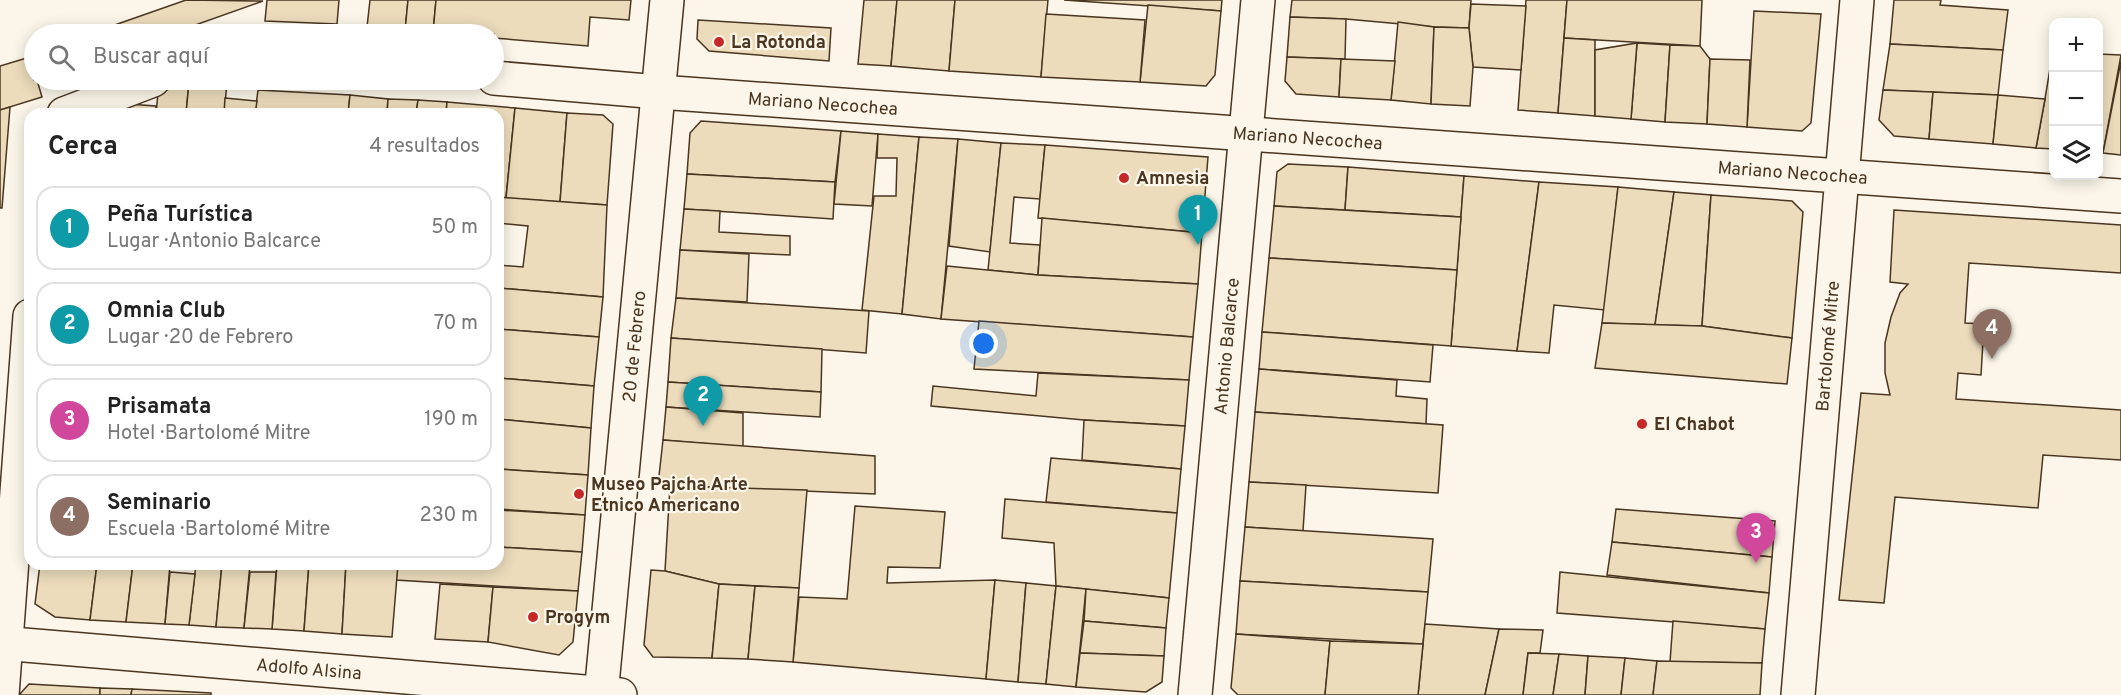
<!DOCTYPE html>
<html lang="es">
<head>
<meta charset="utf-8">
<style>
  body { margin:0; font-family:Overpass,sans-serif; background:#f6f6f6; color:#222 }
  .controls { position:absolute; right:18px; top:18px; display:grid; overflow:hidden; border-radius:12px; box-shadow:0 3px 15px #0003 }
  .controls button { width:54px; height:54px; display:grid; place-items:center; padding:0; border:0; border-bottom:2px solid #e0e0e0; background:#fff; color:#222; font:30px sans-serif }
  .you { position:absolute; left:984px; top:344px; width:21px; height:21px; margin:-15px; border:4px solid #fff; border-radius:50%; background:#1a73e8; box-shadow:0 0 0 9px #1a73e833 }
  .badge { display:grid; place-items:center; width:39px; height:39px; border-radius:50%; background:#c62828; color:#fff; font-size:20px; font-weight:700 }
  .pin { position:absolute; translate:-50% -50px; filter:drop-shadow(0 2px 3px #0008) }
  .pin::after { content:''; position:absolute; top:32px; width:21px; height:18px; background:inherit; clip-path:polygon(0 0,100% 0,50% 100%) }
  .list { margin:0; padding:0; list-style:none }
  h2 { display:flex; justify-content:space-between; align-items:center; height:78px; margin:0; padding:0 24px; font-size:26px }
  h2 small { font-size:20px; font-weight:400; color:#767676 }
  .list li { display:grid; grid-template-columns:39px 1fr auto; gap:18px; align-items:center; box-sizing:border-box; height:84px; margin:0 12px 12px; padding:0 12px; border:2px solid #e0e0e0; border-radius:18px }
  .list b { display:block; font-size:22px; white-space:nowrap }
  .list p { margin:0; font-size:20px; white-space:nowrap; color:#767676 }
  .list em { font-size:20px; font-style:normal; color:#767676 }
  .icon { flex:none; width:33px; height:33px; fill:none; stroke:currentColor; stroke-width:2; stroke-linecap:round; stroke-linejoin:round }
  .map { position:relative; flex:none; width:2121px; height:695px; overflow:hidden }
  .search { position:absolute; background:#fff; box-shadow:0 3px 15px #0003; left:24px; top:24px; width:480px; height:66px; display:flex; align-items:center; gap:15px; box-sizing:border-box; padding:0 21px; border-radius:33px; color:#767676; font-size:22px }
  .panel { position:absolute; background:#fff; box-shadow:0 3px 15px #0003; left:24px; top:108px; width:480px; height:462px; border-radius:18px }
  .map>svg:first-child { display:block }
  .building { fill:#ecdcbc; stroke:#4a3520; stroke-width:1.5 }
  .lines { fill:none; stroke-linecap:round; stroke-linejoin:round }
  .minor-casing { stroke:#4a3520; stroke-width:36 }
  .minor { stroke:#fbf6e9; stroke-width:33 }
  .poi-dot { fill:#c62828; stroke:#fbf6e9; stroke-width:2 }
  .labels { text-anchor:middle; stroke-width:4.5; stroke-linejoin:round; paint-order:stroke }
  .poi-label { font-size:18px; font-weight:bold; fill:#4a3520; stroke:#fbf6e9; text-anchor:start }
  .street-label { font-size:18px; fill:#4a3520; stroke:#fbf6e9 }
</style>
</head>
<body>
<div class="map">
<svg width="2121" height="695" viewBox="0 0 2121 695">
  <rect width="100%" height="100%" fill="#fbf6e9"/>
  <!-- building -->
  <g class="building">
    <path d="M 186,0 L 263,1 L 170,34 L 89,34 Z"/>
    <path d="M 267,0 L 339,0 L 337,24 L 265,21 Z"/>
    <path d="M 370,0 L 408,0 L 405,31 L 367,27 Z"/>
    <path d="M 408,0 L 436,0 L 433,33 L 405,31 Z"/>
    <path d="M 436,0 L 631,0 L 629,20 L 590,17 L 588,46 L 494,38 L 494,34 L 433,33 Z"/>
    <path d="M 864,0 L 897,0 L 891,66 L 858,64 Z"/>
    <path d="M 897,0 L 955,0 L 949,71 L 891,66 Z"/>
    <path d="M 955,0 L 1048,0 L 1041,77 L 949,71 Z"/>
    <path d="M 1064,0 L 1222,0 L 1221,11 Z"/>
    <path d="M 1292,0 L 1471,0 L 1469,28 L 1434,27 L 1346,19 L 1290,17 Z"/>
    <path d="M 1526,0 L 1567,0 L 1558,113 L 1518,110 Z"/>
    <path d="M 1567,0 L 1702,0 L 1700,46 L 1564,38 Z"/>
    <path d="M 1894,0 L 1941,0 L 1940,5 L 2008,10 L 2003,50 L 1890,44 Z"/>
    <path d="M 1471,4 L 1526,6 L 1521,70 L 1473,67 L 1469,28 Z"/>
    <path d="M 1148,5 L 1221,11 L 1215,75 L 1206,86 L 1140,82 Z"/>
    <path d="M 1754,11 L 1821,14 L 1811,123 L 1802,131 L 1747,127 Z"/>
    <path d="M 1046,14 L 1145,20 L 1140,82 L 1041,77 Z"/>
    <path d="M 1290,17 L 1346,19 L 1345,59 L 1287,57 Z"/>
    <path d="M 698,20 L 831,28 L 829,61 L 709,51 L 697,39 Z"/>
    <path d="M 1398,22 L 1434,27 L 1431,104 L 1391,100 Z"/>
    <path d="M 1434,27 L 1469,28 L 1473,67 L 1470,106 L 1431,104 Z"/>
    <path d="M 1564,38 L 1595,40 L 1595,116 L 1558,113 Z"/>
    <path d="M 1637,43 L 1670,45 L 1665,122 L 1631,119 Z"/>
    <path d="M 1637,43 L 1631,119 L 1595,116 L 1595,50 Z"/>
    <path d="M 1890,44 L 2003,50 L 1998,95 L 1883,90 Z"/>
    <path d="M 1670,45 L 1700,46 L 1710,59 L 1707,124 L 1665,122 Z"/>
    <path d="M 2053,50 L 2054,149 L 2036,148 L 2045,99 Z"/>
    <path d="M 2098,54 L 2121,55 L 2103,153 L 2098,153 Z"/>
    <path d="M 30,57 L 34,80 L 37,80 L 42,97 L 0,110 L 0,66 Z"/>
    <path d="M 1287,57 L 1341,59 L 1339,97 L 1296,94 L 1285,81 Z"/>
    <path d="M 1341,59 L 1395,61 L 1391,100 L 1339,97 Z"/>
    <path d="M 1710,59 L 1750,60 L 1747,127 L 1707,124 Z"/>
    <path d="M 2121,61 L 2121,155 L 2103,153 Z"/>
    <path d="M 189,82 L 186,114 L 156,114 L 158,93 Z"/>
    <path d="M 189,82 L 227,83 L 224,114 L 186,114 Z"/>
    <path d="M 258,90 L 350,95 L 348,114 L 255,114 Z"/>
    <path d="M 1883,90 L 1933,92 L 1929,139 L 1894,136 L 1879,120 Z"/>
    <path d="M 1933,92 L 1998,95 L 1993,144 L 1929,139 Z"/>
    <path d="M 350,95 L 388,99 L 387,114 L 348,114 Z"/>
    <path d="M 1998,95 L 2045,99 L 2036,148 L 1993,144 Z"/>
    <path d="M 225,98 L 257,101 L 255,114 L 224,114 Z"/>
    <path d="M 388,99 L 418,100 L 416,114 L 387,114 Z"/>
    <path d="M 418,100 L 447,102 L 446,114 L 416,114 Z"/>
    <path d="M 447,102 L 515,108 L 506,198 L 498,197 L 498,114 L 446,114 Z"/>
    <path d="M 127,104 L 156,106 L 156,114 L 126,114 Z"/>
    <path d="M 127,104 L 126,114 L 102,114 Z"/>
    <path d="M 10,107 L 2,208 L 0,208 L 0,110 Z"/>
    <path d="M 515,108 L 567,113 L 560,202 L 506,198 Z"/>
    <path d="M 567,113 L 603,115 L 613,124 L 607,205 L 560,202 Z"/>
    <path d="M 701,121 L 841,131 L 835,182 L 687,174 L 690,133 Z"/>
    <path d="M 841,131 L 878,134 L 872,206 L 834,204 Z"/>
    <path d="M 878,134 L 919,137 L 902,314 L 862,310 L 874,196 L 896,196 L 897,158 L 877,158 Z"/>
    <path d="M 919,137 L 958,139 L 941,319 L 902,314 Z"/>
    <path d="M 958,139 L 1001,143 L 990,252 L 949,246 Z"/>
    <path d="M 1001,143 L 1045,145 L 1040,199 L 1014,197 L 1010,243 L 1040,245 L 1038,275 L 988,270 Z"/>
    <path d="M 1045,145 L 1208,157 L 1202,233 L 1038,218 Z"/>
    <path d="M 1288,164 L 1348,167 L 1345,210 L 1274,206 L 1277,172 Z"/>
    <path d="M 1348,167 L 1464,176 L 1461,217 L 1345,210 Z"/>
    <path d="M 687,174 L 835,182 L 833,219 L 684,209 Z"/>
    <path d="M 1464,176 L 1539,182 L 1517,351 L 1451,346 Z"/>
    <path d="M 1539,182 L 1618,187 L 1605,310 L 1554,305 L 1549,353 L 1517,351 Z"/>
    <path d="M 1618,187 L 1674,192 L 1655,325 L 1602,323 Z"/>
    <path d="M 1674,192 L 1711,195 L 1702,326 L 1655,325 Z"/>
    <path d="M 1711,195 L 1792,201 L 1803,212 L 1792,338 L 1702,326 Z"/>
    <path d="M 498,197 L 607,205 L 603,297 L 498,288 L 498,265 L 523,267 L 528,226 L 498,223 Z"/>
    <path d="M 1274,206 L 1461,217 L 1457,270 L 1269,258 Z"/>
    <path d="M 684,209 L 720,211 L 719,232 L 790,236 L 790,255 L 680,250 Z"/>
    <path d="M 1894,210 L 2121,225 L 2121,273 L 1969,263 L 1965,323 L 1984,324 L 1981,375 L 1958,373 L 1956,399 L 2121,410 L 2121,460 L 2043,455 L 2038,508 L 1895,497 L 1884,603 L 1839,600 L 1861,393 L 1890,395 L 1885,373 L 1885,343 L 1891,317 L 1900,293 L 1908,284 L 1890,282 Z"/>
    <path d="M 1042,218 L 1202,233 L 1198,284 L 1038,275 Z"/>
    <path d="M 680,250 L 749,254 L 747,302 L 676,298 Z"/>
    <path d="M 1269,258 L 1457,270 L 1451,346 L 1262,332 Z"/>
    <path d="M 947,266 L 1038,275 L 1198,284 L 1193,337 L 941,319 Z"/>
    <path d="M 498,288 L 603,297 L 599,337 L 498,329 Z"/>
    <path d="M 676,298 L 869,311 L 866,353 L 671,338 Z"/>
    <path d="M 979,321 L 1193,337 L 1189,380 L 974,369 Z"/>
    <path d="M 1602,323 L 1702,326 L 1792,338 L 1787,384 L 1595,368 Z"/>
    <path d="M 498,329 L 599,337 L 594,386 L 498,378 Z"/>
    <path d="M 1262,332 L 1433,345 L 1430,382 L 1259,369 Z"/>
    <path d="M 671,338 L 822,349 L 821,392 L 668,382 Z"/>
    <path d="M 1259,369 L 1397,380 L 1396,396 L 1427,399 L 1426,424 L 1255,412 Z"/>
    <path d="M 1038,373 L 1189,380 L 1185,426 L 1084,420 L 931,406 L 933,386 L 1036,396 Z"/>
    <path d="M 498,378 L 594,386 L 591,428 L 498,419 Z"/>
    <path d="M 668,382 L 821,392 L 820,417 L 666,407 Z"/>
    <path d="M 666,407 L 743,413 L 743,447 L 663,440 Z"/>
    <path d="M 1255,412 L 1443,425 L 1438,493 L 1249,482 Z"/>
    <path d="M 498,419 L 591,428 L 588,475 L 498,469 Z"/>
    <path d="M 1084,420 L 1185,426 L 1181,469 L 1082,460 Z"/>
    <path d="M 663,440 L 875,456 L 875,494 L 658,485 Z"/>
    <path d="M 1051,458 L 1181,469 L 1177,513 L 1046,502 Z"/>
    <path d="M 498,469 L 588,475 L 585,515 L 498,509 Z"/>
    <path d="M 1249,482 L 1306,485 L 1303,531 L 1245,527 Z"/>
    <path d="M 670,486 L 807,490 L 799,588 L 719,584 L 665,571 Z"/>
    <path d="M 1005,499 L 1177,513 L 1169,598 L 1056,586 L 1054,543 L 1002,538 Z"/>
    <path d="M 855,506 L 945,512 L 940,568 L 888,567 L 887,583 L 995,580 L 986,679 L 793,662 L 799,597 L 847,599 Z"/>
    <path d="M 1616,509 L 1775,521 L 1772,557 L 1612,542 Z"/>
    <path d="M 498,510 L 585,515 L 582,552 L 498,547 Z"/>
    <path d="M 1245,527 L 1433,539 L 1428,592 L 1240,581 Z"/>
    <path d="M 1612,542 L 1772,557 L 1769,593 L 1607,575 Z"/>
    <path d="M 498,547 L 582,552 L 578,591 L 396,580 L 398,564 L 498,564 Z"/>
    <path d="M 40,564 L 97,564 L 90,620 L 55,617 L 35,604 Z"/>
    <path d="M 97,564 L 133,564 L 126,622 L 90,620 Z"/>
    <path d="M 133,564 L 170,564 L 165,624 L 126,622 Z"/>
    <path d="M 196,564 L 222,564 L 216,627 L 189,625 Z"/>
    <path d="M 222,564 L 250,564 L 244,628 L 216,627 Z"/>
    <path d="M 277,564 L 309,564 L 304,631 L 272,629 Z"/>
    <path d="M 309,564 L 346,564 L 342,634 L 304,631 Z"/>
    <path d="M 346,564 L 398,564 L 392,637 L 342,634 Z"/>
    <path d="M 651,570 L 665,571 L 719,584 L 712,658 L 653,657 L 644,645 Z"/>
    <path d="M 170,572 L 195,574 L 189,625 L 165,624 Z"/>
    <path d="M 250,572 L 276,572 L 272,629 L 244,628 Z"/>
    <path d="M 1560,572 L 1769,593 L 1765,629 L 1557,613 Z"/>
    <path d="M 995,580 L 1026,583 L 1018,682 L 986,679 Z"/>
    <path d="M 1240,581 L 1428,592 L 1423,644 L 1236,634 Z"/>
    <path d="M 1026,583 L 1056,586 L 1046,684 L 1018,682 Z"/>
    <path d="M 440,584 L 493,587 L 488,642 L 435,639 Z"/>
    <path d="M 719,584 L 755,586 L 748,659 L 712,658 Z"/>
    <path d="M 755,586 L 799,588 L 793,662 L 748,659 Z"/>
    <path d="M 1056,586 L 1086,589 L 1076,687 L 1046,684 Z"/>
    <path d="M 493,587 L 578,591 L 573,642 L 559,655 L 488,642 Z"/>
    <path d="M 1086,589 L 1169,598 L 1166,628 L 1084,621 Z"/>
    <path d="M 1084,621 L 1166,628 L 1164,656 L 1080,653 Z"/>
    <path d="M 1673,621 L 1765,629 L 1762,663 L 1670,662 Z"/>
    <path d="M 1425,624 L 1499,629 L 1485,695 L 1418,695 Z"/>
    <path d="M 1499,629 L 1543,630 L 1540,653 L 1528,653 L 1523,695 L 1485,695 Z"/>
    <path d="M 1236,634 L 1330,641 L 1325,695 L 1238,695 L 1231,688 Z"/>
    <path d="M 1330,641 L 1423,644 L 1418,695 L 1325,695 Z"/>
    <path d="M 1080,653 L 1164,656 L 1162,682 L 1146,692 L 1076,687 Z"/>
    <path d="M 1528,653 L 1559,654 L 1553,695 L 1523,695 Z"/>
    <path d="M 1559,654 L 1588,656 L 1585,695 L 1553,695 Z"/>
    <path d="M 1588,656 L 1625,658 L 1621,695 L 1585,695 Z"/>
    <path d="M 1625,658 L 1657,661 L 1653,695 L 1621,695 Z"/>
    <path d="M 1657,661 L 1762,663 L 1760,695 L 1653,695 Z"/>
    <path d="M 29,684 L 100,688 L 100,695 L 19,695 Z"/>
    <path d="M 100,688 L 132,689 L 131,695 L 100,695 Z"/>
    <path d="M 132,689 L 211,693 L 211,695 L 131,695 Z"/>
  </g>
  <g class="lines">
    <!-- minor casing -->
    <g class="minor-casing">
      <g id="minor">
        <path id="s1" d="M 494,78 L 659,92 L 2121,196"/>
        <path d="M 64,114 L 153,80"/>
        <path id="s2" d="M 0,643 L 620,695"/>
        <path d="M 2,695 L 30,316"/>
        <path id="s3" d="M 601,695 L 667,0"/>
        <path id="s4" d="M 1195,695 L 1258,0"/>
        <path id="s5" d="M 1798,695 L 1857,0"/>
      </g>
    </g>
    <!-- minor -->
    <use href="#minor" class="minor"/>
  </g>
  <!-- markers -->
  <g class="poi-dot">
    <circle cx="719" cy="42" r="6"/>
    <circle cx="1124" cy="178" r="6"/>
    <circle cx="1642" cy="424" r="6"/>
    <circle cx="579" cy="494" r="6"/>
    <circle cx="533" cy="617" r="6"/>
  </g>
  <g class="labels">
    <!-- poi labels -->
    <g class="poi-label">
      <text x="731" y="48">La Rotonda</text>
      <text x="1136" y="184">Amnesia</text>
      <text x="1654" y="430">El Chabot</text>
      <text x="591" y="490">Museo Pajcha Arte<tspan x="591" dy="21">Etnico Americano</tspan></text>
      <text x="545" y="623">Progym</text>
    </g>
    <!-- street labels -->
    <g class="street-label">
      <text dy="6" stroke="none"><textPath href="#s1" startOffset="330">Mariano Necochea</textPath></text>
      <text dy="6" stroke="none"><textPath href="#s1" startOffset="816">Mariano Necochea</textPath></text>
      <text dy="6" stroke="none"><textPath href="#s1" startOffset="1302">Mariano Necochea</textPath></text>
      <text dy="6" stroke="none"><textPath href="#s5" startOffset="350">Bartolomé Mitre</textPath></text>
      <text dy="6" stroke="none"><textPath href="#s3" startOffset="350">20 de Febrero</textPath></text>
      <text dy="6" stroke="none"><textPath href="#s4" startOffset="350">Antonio Balcarce</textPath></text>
      <text dy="6" stroke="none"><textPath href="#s2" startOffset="310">Adolfo Alsina</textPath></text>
    </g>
  </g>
</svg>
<div class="controls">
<button>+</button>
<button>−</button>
<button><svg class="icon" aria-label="layers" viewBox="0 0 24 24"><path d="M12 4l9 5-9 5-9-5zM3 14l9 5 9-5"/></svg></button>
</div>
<div class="you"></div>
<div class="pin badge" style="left:1198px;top:245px;background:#0f9aa8">1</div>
<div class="pin badge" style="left:703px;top:426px;background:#0f9aa8">2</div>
<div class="pin badge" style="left:1756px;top:563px;background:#d1479c">3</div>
<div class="pin badge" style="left:1992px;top:359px;background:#8d6e63">4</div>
<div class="search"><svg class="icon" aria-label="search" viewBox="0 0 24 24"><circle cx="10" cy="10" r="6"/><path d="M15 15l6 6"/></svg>Buscar aquí</div>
<section class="panel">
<h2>Cerca<small>4 resultados</small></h2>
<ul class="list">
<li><span class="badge" style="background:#0f9aa8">1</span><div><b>Peña Turística</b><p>Lugar · Antonio Balcarce</p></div><em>50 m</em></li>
<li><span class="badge" style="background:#0f9aa8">2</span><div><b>Omnia Club</b><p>Lugar · 20 de Febrero</p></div><em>70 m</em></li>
<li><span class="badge" style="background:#d1479c">3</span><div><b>Prisamata</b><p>Hotel · Bartolomé Mitre</p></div><em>190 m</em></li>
<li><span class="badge" style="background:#8d6e63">4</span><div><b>Seminario</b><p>Escuela · Bartolomé Mitre</p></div><em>230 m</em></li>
</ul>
</section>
</div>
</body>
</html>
